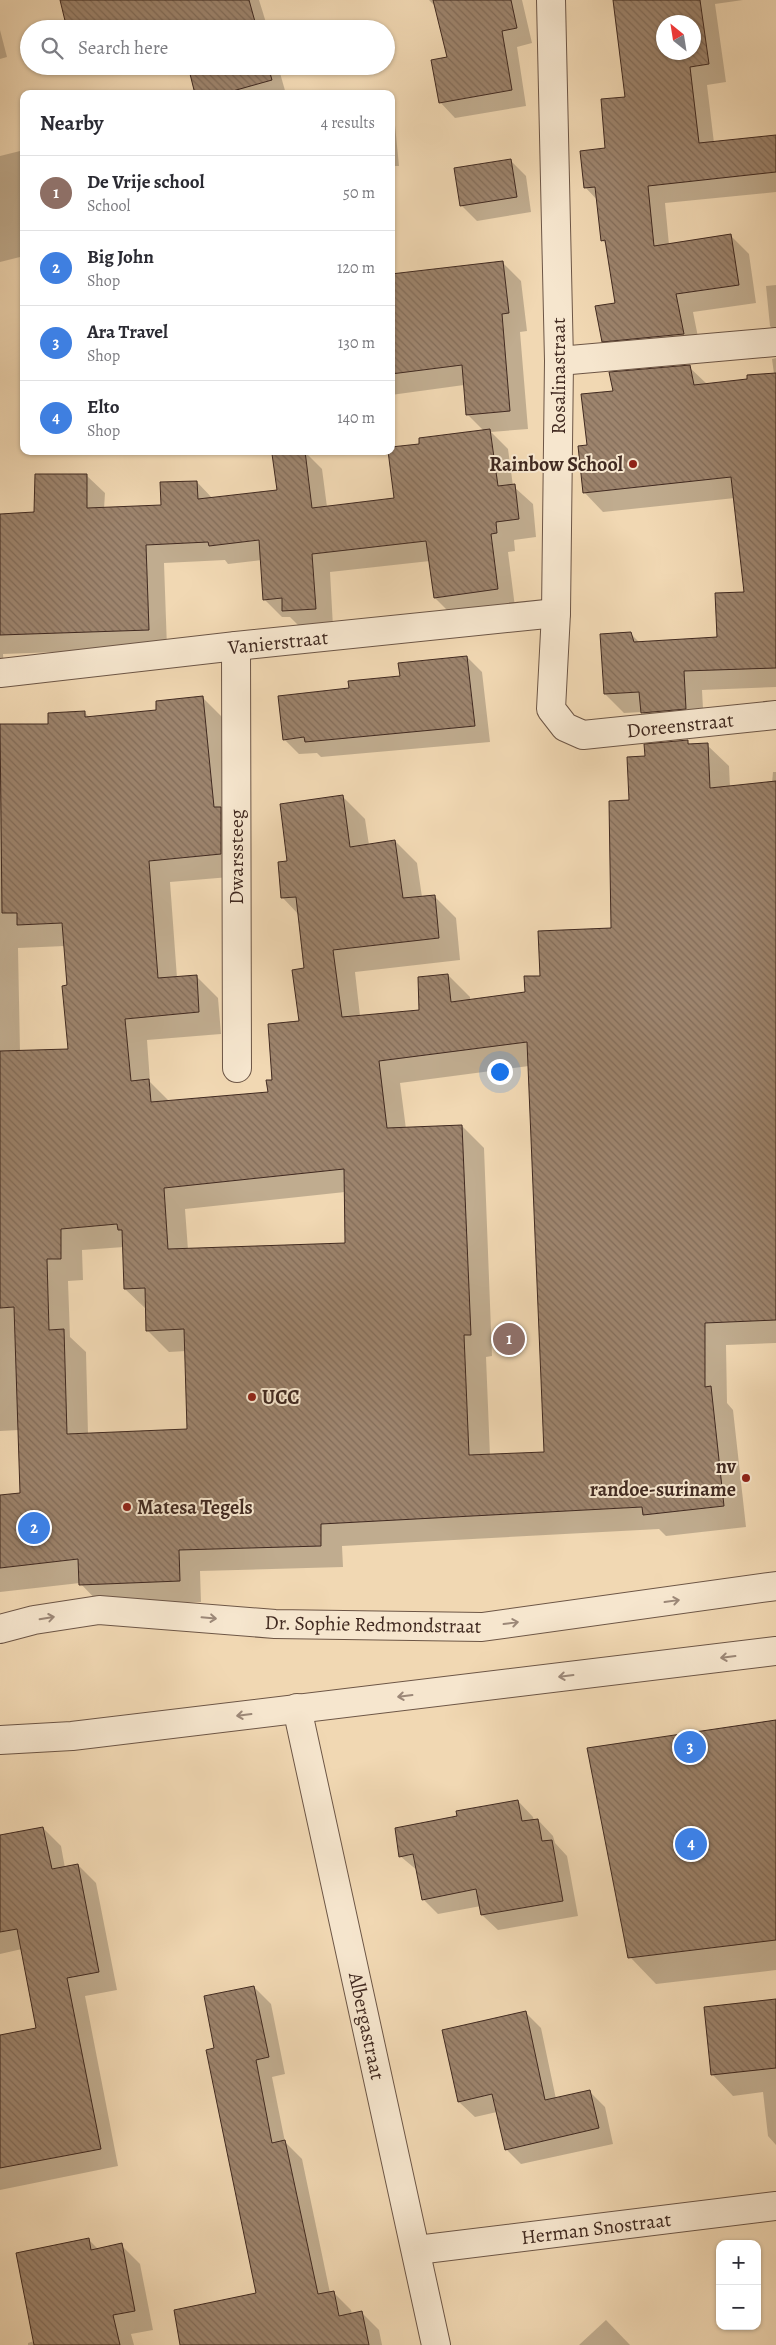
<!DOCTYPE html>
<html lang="en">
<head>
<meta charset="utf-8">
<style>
  body { margin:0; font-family:Alegreya,serif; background:#f2f2f3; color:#2b2b33 }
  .controls { position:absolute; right:15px; bottom:15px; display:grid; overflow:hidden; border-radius:10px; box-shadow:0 1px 4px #0004 }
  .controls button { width:45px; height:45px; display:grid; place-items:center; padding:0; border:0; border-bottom:1px solid #e1e1e2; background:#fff; color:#2b2b33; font:25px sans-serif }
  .compass { position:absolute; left:656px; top:15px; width:45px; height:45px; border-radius:50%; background:#fff; box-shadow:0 1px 4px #0004; rotate:330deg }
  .you { position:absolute; left:499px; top:1071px; width:18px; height:18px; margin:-12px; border:4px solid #fff; border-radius:50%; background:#1a73e8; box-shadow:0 0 0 8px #1a73e833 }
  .badge { display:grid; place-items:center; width:32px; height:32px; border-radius:50%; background:#8f2418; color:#fff; font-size:16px; font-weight:700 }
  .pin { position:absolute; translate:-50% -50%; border:2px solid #fff; box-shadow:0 1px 5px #0006 }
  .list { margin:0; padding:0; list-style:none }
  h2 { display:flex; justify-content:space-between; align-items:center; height:65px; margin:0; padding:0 20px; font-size:21px }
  h2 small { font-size:16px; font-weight:400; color:#7c7c81 }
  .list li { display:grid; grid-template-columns:32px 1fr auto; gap:15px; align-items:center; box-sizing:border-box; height:75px; padding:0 20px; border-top:1px solid #e1e1e2 }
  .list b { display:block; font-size:19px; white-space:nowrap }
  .list p { margin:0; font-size:16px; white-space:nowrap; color:#7c7c81 }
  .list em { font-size:16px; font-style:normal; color:#7c7c81 }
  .icon { flex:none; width:28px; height:28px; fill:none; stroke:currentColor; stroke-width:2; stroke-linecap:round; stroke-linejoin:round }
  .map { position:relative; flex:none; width:776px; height:2345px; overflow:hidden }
  .search { position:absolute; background:#fff; box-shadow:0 1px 4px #0004; left:20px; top:20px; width:375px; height:55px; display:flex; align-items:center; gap:12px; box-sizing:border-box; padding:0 18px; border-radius:28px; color:#7c7c81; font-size:19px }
  .panel { position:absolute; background:#fff; box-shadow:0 1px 4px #0004; left:20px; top:90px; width:375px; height:365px; border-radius:10px }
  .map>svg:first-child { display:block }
  .shadow { fill:#0003; fill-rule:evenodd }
  .building { fill:url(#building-back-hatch); stroke:#412a21; fill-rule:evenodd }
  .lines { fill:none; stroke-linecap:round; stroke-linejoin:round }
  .minor-casing { stroke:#6d5646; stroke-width:30 }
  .tertiary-casing { stroke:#6d5646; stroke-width:30 }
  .minor { stroke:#f6e6ce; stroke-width:28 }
  .tertiary { stroke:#f6e6ce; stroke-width:28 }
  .oneway { stroke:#9c8878 }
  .poi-dot { fill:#8f2418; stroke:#f6e6ce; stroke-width:2 }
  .labels { text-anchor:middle; stroke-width:4; stroke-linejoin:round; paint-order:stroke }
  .street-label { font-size:20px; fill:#412a21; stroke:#f6e6ce }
  .poi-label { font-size:20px; font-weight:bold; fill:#412a21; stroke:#f6e6ce; text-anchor:end }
</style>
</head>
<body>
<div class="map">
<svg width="776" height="2345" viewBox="0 0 776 2345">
  <defs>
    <pattern id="building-back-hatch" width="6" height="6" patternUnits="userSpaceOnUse" patternTransform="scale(1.25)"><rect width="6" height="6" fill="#9d846d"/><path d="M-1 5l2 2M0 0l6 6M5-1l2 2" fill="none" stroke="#826c59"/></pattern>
  </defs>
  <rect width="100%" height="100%" fill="#f1d8b3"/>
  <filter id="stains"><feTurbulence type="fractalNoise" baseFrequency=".004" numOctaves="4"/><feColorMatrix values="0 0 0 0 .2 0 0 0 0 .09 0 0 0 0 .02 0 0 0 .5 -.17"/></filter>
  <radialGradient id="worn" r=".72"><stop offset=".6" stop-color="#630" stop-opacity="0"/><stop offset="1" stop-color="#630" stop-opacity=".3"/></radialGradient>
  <!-- shadow -->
  <g class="shadow">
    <path d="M 61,0 L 259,0 L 268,29 L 179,29 Z"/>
    <path d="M 429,0 L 522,0 L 532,43 L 517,47 L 526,106 L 455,118 L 440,102 L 448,58 L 436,7 Z"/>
    <path d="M 614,0 L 743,0 L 715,4 L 726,82 L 707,85 L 714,143 L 776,137 L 776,192 L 665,203 L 669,245 L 731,236 L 749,254 L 756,303 L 693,312 L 701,352 L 622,359 L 604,341 L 616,304 L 608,246 L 602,240 L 597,200 L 586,188 L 606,149 L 627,98 ZM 664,22 L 694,22 L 694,52 L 664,52 Z"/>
    <path d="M 0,30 L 7,57 L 0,59 Z"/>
    <path d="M 189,66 L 278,66 L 286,94 L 197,94 Z"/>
    <path d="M 391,113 L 394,115 L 399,166 L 391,166 Z"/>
    <path d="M 24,150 L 24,256 L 0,262 L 0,156 Z"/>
    <path d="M 510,160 L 526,176 L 531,212 L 477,221 L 461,205 Z"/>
    <path d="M 503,263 L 521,281 L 527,331 L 520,332 L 528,429 L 491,432 L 508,449 L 513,486 L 533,504 L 536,537 L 514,540 L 515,551 L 508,552 L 515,607 L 453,616 L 435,598 L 430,561 L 330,572 L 333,627 L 302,629 L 290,617 L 282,617 L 264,599 L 262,560 L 228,564 L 225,560 L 164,563 L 167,648 L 3,654 L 4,670 L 0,670 L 0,515 L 36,513 L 86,475 L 105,493 L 104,509 L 162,506 L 197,482 L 213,499 L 279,491 L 304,451 L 322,469 L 327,507 L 395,499 L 391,451 L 484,431 L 467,414 L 464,385 L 391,395 L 391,275 Z"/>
    <path d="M 776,285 L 776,333 L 770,326 L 766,286 Z"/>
    <path d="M 776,358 L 776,687 L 702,690 L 704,728 L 662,732 L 642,712 L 624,713 L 605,694 L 630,633 L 640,643 L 718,638 L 745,593 L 735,498 L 603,512 L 584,492 L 588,446 L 614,392 L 689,367 L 707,384 L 748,380 L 774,374 L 772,359 Z"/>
    <path d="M 467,657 L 482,672 L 490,742 L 321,757 L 317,753 L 299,754 L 284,739 L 350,690 Z"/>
    <path d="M 203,698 L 225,720 L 242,876 L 170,882 L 177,978 L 196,976 L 218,998 L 221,1034 L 147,1040 L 150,1082 L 170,1102 L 269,1093 L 300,1022 L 305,969 L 299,915 L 282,897 L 289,862 L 343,797 L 365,819 L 369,845 L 395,841 L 417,863 L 422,897 L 434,896 L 456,918 L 460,960 L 355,972 L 360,1016 L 420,1011 L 448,975 L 470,997 L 470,1001 L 526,993 L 541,977 L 612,929 L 630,801 L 646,757 L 687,741 L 691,745 L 707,745 L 729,766 L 730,787 L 772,783 L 773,772 L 776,772 L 776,1343 L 726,1345 L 727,1403 L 733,1410 L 746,1527 L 666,1536 L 659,1529 L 342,1546 L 343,1567 L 200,1571 L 201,1602 L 102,1606 L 80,1583 L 0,1592 L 0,1496 L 21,1494 L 19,1430 L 0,1431 L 0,725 L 49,725 L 84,712 L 90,718 L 157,711 ZM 65,946 L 69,1050 L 20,1052 L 18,948 ZM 529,1066 L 545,1453 L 490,1456 L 486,1357 L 492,1356 L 484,1148 L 462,1126 L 406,1129 L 400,1083 ZM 345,1192 L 347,1244 L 188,1250 L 185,1209 ZM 124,1247 L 125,1289 L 147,1310 L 147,1330 L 169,1352 L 186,1351 L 188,1430 L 88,1434 L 86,1352 L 70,1337 L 68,1281 L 83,1280 L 82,1250 Z"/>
    <path d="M 776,1722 L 776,1970 L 656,1984 L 630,1957 Z"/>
    <path d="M 518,1801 L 533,1817 L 534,1821 L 538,1820 L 553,1836 L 555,1843 L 567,1856 L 578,1916 L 498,1930 L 482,1915 L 481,1906 L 438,1914 L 423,1899 L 418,1871 L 400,1856 L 458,1817 Z"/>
    <path d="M 43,1828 L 61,1846 L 65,1868 L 78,1865 L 96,1883 L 117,1990 L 85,1996 L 118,2166 L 0,2190 L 0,2036 L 37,2029 L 22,1949 L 0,1954 L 0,1836 Z"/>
    <path d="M 254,1987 L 271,2004 L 285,2074 L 272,2077 L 285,2142 L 302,2159 L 330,2293 L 334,2293 L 351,2310 L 352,2315 L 362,2313 L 379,2330 L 382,2345 L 182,2345 L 257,2294 L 216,2049 Z"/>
    <path d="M 776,2000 L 776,2145 L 768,2136 L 763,2092 L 733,2096 L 712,2074 Z"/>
    <path d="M 526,2013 L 541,2028 L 556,2099 L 590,2092 L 605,2107 L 613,2144 L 521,2164 L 506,2149 L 497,2112 L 475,2117 L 459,2102 Z"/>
    <path d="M 88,2239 L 98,2249 L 121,2245 L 140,2264 L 153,2330 L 131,2334 L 134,2345 L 28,2345 L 28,2343 L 34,2341 Z"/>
    <path d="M 606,2320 L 630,2345 L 579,2345 Z"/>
  </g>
  <!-- building -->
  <g class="building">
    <path d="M 60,0 L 249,0 L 257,29 L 67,29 Z"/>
    <path d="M 433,0 L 511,0 L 517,28 L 502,31 L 512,90 L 439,103 L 431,60 L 447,57 Z"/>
    <path d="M 613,0 L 700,0 L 709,64 L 690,67 L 699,143 L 776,135 L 776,172 L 648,186 L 654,246 L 731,234 L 739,285 L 676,294 L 684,334 L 602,342 L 595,306 L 615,303 L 605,240 L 601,241 L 595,187 L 584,188 L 580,151 L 605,148 L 601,99 L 625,97 ZM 664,22 L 694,22 L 694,52 L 664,52 Z"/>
    <path d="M 188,66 L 268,66 L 272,80 L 222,94 L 195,94 Z"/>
    <path d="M 511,159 L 517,197 L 460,206 L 454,168 Z"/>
    <path d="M 503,261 L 509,313 L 502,314 L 510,411 L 466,415 L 462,365 L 391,374 L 391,274 Z"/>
    <path d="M 690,365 L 694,385 L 747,379 L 747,375 L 776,373 L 776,668 L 684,671 L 686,709 L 641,713 L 639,692 L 604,694 L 600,634 L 631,632 L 634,642 L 717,637 L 715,593 L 744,592 L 731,477 L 583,493 L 578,446 L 587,445 L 581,394 L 613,391 L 609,372 Z"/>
    <path d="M 490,429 L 498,486 L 515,484 L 519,519 L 496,522 L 497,533 L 491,534 L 498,589 L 434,598 L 426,541 L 312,554 L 316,609 L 282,611 L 282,598 L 263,600 L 259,540 L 209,546 L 208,542 L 146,545 L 149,630 L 0,635 L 0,514 L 34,512 L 35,474 L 87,474 L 87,508 L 161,505 L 160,482 L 197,481 L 198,499 L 277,490 L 272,454 L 305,451 L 312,508 L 394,498 L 388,451 L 391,451 L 391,447 L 419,444 L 419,438 Z"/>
    <path d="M 467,656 L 475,726 L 305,742 L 304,737 L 283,740 L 278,696 L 349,688 L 348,681 L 400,676 L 398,663 Z"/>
    <path d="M 203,696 L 214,807 L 221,807 L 221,854 L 149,861 L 158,978 L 197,975 L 199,1012 L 125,1019 L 131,1081 L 149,1079 L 151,1102 L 268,1092 L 266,1080 L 272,1080 L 268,1024 L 299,1021 L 292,970 L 304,968 L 296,897 L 281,898 L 278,862 L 287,861 L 280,804 L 343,795 L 350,847 L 395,840 L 403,898 L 435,895 L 439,938 L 333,950 L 342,1017 L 419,1010 L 418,977 L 448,974 L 451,1002 L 525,992 L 524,976 L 540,976 L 538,931 L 611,928 L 609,801 L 629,800 L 627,757 L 645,756 L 644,744 L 688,740 L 688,744 L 708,743 L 710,788 L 776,781 L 776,1320 L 705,1323 L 705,1387 L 711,1386 L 724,1506 L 643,1515 L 642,1507 L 321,1524 L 321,1546 L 179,1550 L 180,1581 L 79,1585 L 78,1559 L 0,1568 L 0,1495 L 20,1493 L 14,1307 L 0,1308 L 0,1051 L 68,1049 L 62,986 L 67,985 L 62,923 L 17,925 L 17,913 L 2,913 L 0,724 L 48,724 L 48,713 L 85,711 L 85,717 L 156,710 L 156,701 ZM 527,1042 L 544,1452 L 469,1455 L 464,1335 L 471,1335 L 462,1125 L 387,1128 L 379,1061 ZM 344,1169 L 345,1243 L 168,1249 L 164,1188 ZM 117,1224 L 118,1230 L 122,1230 L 124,1289 L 145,1288 L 146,1331 L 184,1329 L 187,1429 L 67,1434 L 64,1329 L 49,1330 L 47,1259 L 61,1259 L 61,1229 Z"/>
    <path d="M 776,1720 L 776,1940 L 628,1958 L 587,1748 Z"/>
    <path d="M 518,1800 L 522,1821 L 538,1819 L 542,1841 L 552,1840 L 563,1901 L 481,1915 L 476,1889 L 422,1900 L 413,1854 L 399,1857 L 395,1828 L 457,1816 L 456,1811 Z"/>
    <path d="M 43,1827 L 52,1869 L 78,1864 L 99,1972 L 67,1978 L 101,2149 L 0,2168 L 0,2035 L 36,2028 L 17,1929 L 0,1932 L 0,1835 Z"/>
    <path d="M 254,1986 L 269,2057 L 256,2060 L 272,2143 L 285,2140 L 318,2294 L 334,2291 L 339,2316 L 362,2311 L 369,2345 L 180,2345 L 174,2310 L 256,2293 L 206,2050 L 214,2048 L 204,1996 Z"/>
    <path d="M 776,1999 L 776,2068 L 711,2075 L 704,2007 Z"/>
    <path d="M 526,2011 L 545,2100 L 590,2090 L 599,2128 L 505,2150 L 492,2094 L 458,2102 L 442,2030 Z"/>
    <path d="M 89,2238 L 91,2250 L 122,2243 L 135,2311 L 113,2315 L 120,2345 L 34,2345 L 16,2253 Z"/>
  </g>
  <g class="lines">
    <!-- minor casing -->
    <g class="minor-casing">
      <g id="minor">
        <path d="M 551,0 L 559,361 L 556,613 L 551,709 L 565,727 L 583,735 L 776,715"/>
        <path d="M 559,361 L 776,342"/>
        <path d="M 236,646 L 237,1068"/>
        <path d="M 0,673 L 236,646 L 556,613"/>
        <path d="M 297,1708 L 436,2345"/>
        <path d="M 417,2250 L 776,2206"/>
      </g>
    </g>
    <!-- tertiary casing -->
    <g class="tertiary-casing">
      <g id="tertiary">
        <path d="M 0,1629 L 34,1620 L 99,1610 L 275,1624 L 482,1627 L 776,1586"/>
        <path d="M 0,1740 L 72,1736 L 776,1651"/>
      </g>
    </g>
    <!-- minor -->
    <use href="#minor" class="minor"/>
    <!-- tertiary -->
    <use href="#tertiary" class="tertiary"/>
  </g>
  <!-- one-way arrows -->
  <defs><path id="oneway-shaft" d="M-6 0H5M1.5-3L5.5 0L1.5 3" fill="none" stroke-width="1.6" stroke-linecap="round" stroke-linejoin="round" transform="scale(1.25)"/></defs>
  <g class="oneway">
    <use href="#oneway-shaft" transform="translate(672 1601) rotate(-8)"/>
    <use href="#oneway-shaft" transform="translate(47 1618) rotate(-9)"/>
    <use href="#oneway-shaft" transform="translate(209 1618) rotate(5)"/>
    <use href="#oneway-shaft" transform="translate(511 1623) rotate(-8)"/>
    <use href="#oneway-shaft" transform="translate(728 1657) rotate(173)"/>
    <use href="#oneway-shaft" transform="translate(566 1676) rotate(173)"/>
    <use href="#oneway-shaft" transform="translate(405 1696) rotate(173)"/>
    <use href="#oneway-shaft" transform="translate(244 1715) rotate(173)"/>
  </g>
  <!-- markers -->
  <g class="poi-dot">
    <circle cx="633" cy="464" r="5"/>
    <circle cx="252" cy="1397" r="5"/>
    <circle cx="746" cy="1478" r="5"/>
    <circle cx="127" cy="1507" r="5"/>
  </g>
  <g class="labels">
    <!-- street labels -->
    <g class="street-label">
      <text transform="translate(558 376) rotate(-90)" y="7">Rosalinastraat</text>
      <text transform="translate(278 642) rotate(-6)" y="7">Vanierstraat</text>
      <text transform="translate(680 725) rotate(-6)" y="7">Doreenstraat</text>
      <text transform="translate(236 857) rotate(-90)" y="7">Dwarssteeg</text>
      <text transform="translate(373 1624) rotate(1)" y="7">Dr. Sophie Redmondstraat</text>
      <text transform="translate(367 2026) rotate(78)" y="7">Albergastraat</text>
      <text transform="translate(596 2228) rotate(-7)" y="7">Herman Snostraat</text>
    </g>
    <!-- poi labels -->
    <g class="poi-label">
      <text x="623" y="471">Rainbow School</text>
      <text x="262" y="1404" text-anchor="start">UCC</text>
      <text x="736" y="1473">nv<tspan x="736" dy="23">randoe-suriname</tspan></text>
      <text x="137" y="1514" text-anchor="start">Matesa Tegels</text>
    </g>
  </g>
  <rect width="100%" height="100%" filter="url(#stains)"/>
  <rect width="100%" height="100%" fill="url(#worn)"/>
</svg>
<div class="controls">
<button>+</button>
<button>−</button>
</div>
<svg class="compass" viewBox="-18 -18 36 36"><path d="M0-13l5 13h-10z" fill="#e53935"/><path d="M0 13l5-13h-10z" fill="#7c7c81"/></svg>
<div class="you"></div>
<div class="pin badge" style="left:509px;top:1339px;background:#8d6e63">1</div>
<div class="pin badge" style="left:34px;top:1528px;background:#3f7fe0">2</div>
<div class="pin badge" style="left:690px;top:1747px;background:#3f7fe0">3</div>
<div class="pin badge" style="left:691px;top:1844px;background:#3f7fe0">4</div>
<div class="search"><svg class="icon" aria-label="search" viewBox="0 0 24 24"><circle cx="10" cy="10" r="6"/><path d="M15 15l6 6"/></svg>Search here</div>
<section class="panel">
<h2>Nearby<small>4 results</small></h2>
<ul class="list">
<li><span class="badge" style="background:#8d6e63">1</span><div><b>De Vrije school</b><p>School</p></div><em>50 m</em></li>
<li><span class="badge" style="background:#3f7fe0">2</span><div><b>Big John</b><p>Shop</p></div><em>120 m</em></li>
<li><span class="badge" style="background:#3f7fe0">3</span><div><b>Ara Travel</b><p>Shop</p></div><em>130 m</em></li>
<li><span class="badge" style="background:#3f7fe0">4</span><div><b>Elto</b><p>Shop</p></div><em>140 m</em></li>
</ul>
</section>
</div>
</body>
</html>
